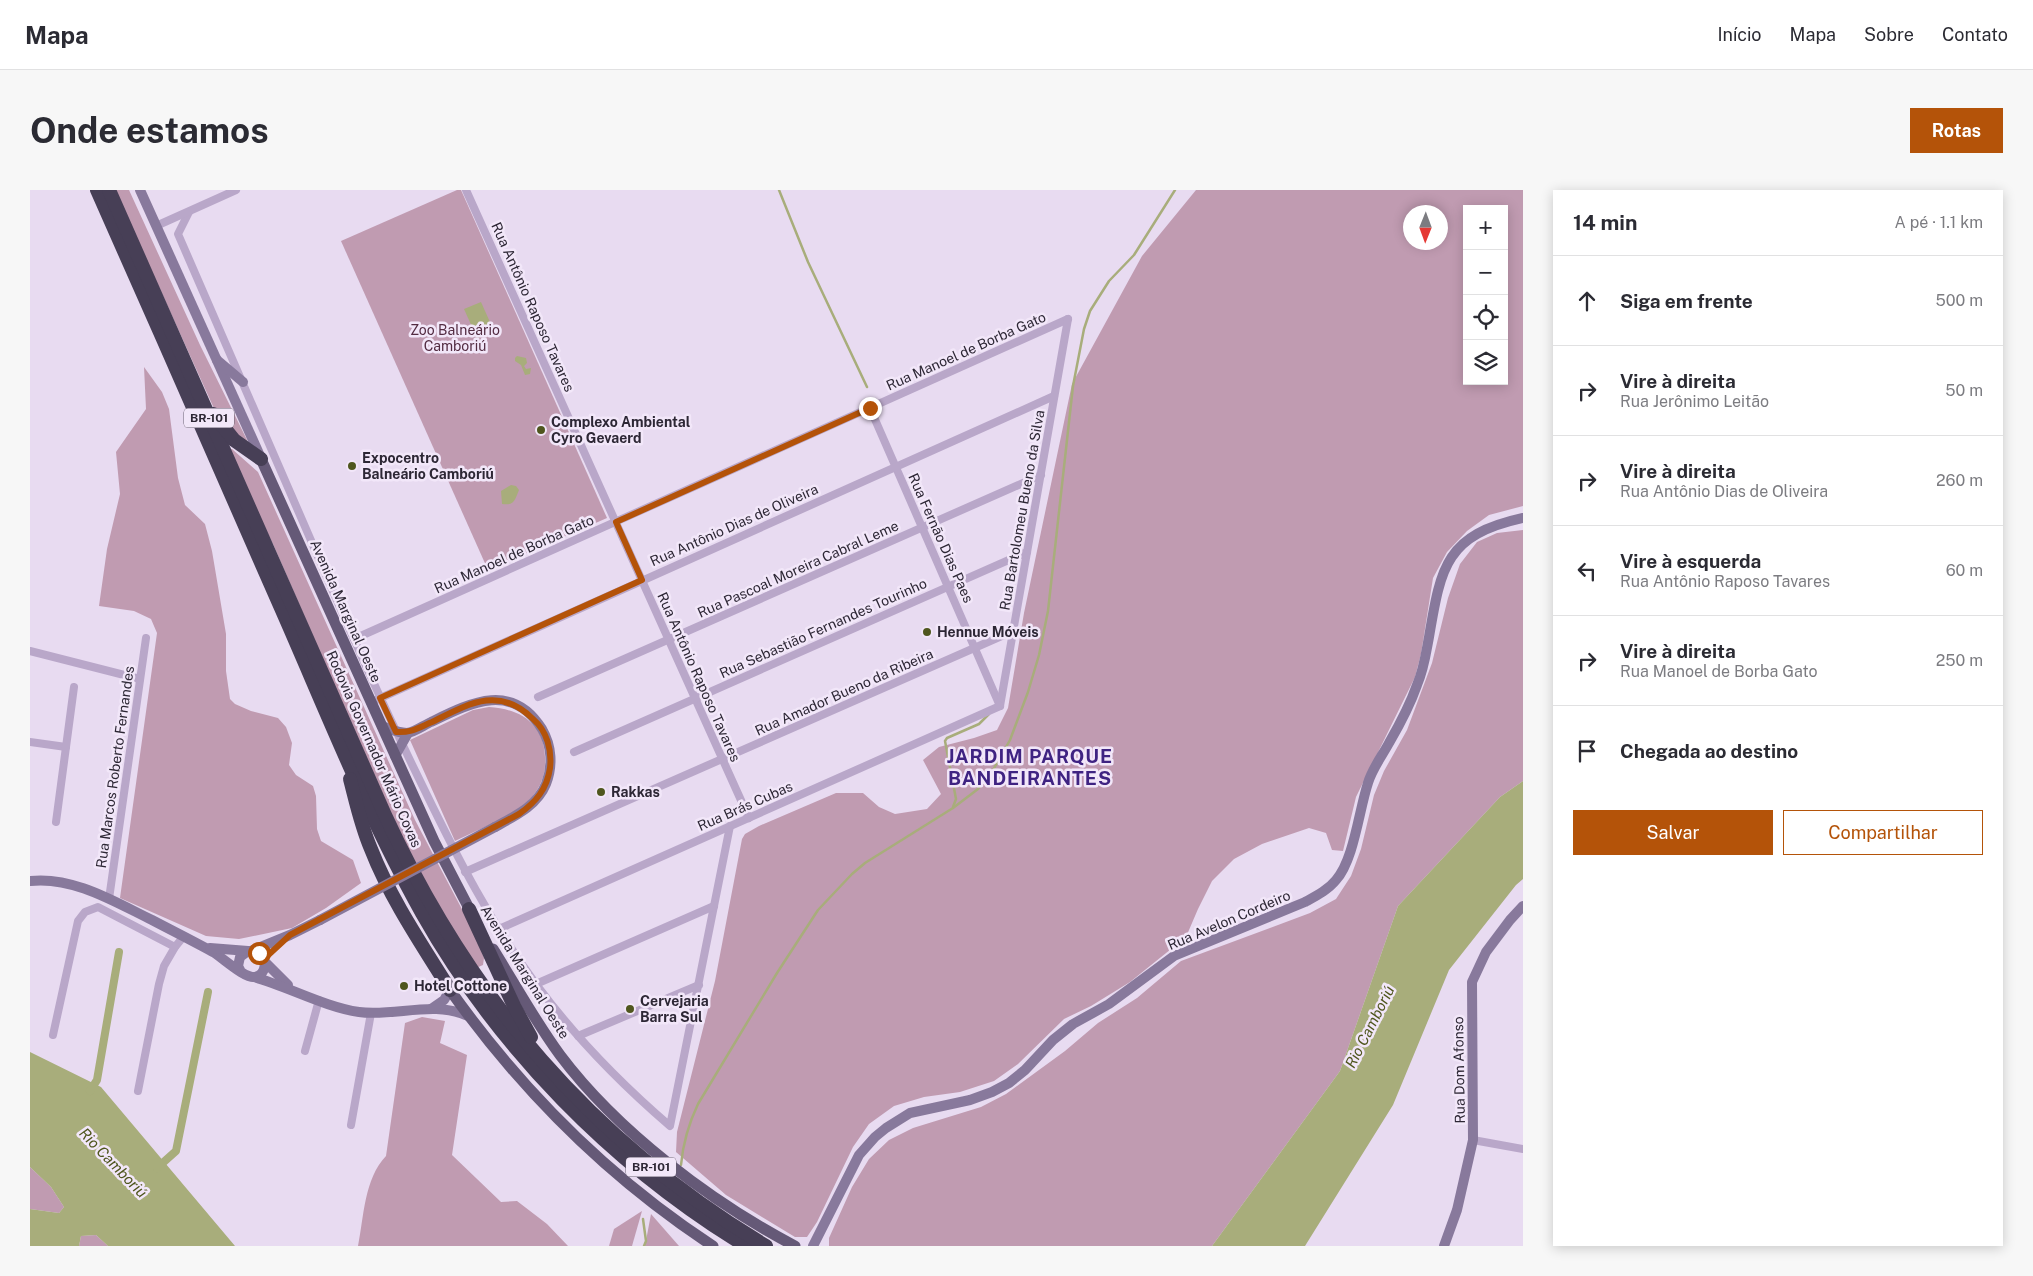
<!DOCTYPE html>
<html lang="pt">
<head>
<meta charset="utf-8">
<style>
  body { margin:0; font-family:"Public Sans",sans-serif; background:#f7f7f7; color:#2b2b33 }
  .controls { position:absolute; right:15px; top:15px; display:grid; overflow:hidden; border-radius:0px; box-shadow:0 2px 12px #0003 }
  .controls button { width:45px; height:45px; display:grid; place-items:center; padding:0; border:0; border-bottom:1px solid #e1e1e2; background:#fff; color:#2b2b33; font:25px sans-serif }
  .compass { position:absolute; left:1373px; top:15px; width:45px; height:45px; border-radius:50%; background:#fff; box-shadow:0 2px 12px #0003; rotate:181deg }
  .stop { position:absolute; width:15px; height:15px; margin:-11px; border:4px solid #b45309; border-radius:50%; background:#fff }
  .stop.end { background:#b45309; border-color:#fff; box-shadow:0 1px 5px #0008 }
  .list { margin:0; padding:0; list-style:none }
  h2 { display:flex; justify-content:space-between; align-items:center; height:65px; margin:0; padding:0 20px; font-size:21px }
  h2 small { font-size:16px; font-weight:400; color:#7c7c81 }
  .list li { display:grid; grid-template-columns:32px 1fr auto; gap:15px; align-items:center; box-sizing:border-box; height:90px; padding:0 20px; border-top:1px solid #e1e1e2 }
  .list b { display:block; font-size:19px; white-space:nowrap }
  .list p { margin:0; font-size:16px; white-space:nowrap; color:#7c7c81 }
  .list em { font-size:16px; font-style:normal; color:#7c7c81 }
  .actions { display:flex; gap:10px; padding:15px 20px }
  .actions a { flex:1; padding:11px 0; border:1px solid #b45309; border-radius:0px; text-align:center; font-size:18px; color:#b45309 }
  .actions .main { background:#b45309; color:#fff }
  .icon { flex:none; width:28px; height:28px; fill:none; stroke:currentColor; stroke-width:2; stroke-linecap:round; stroke-linejoin:round }
  .map { position:relative; flex:none; width:1493px; height:1056px; overflow:hidden; border-radius:0px }
  header { display:flex; align-items:center; gap:30px; box-sizing:border-box; height:70px; padding:0 25px; background:#fff; border-bottom:1px solid #e1e1e2 }
  header strong { font-size:24px }
  nav { display:flex; gap:28px; margin-inline-start:auto; font-size:18px }
  .intro { display:flex; align-items:center; justify-content:space-between; box-sizing:border-box; height:120px; padding:0 30px }
  h1 { margin:0; font-size:35px }
  .button { padding:12px 22px; border-radius:0px; background:#b45309; color:#fff; font-size:18px; font-weight:700 }
  main { display:flex; gap:30px; padding:0 30px }
  aside { flex:1; background:#fff; border-radius:0px; box-shadow:0 2px 12px #0003 }
  .map>svg:first-child { display:block }
  .green { fill:#c09bb1; fill-rule:evenodd }
  .water { fill:#a8ad7b }
  .lines { fill:none; stroke-linecap:round; stroke-linejoin:round }
  .stream { stroke:#a8ad7b; stroke-width:2.5 }
  .canal { stroke:#a8ad7b; stroke-width:8 }
  .street { stroke:#b9a7c9; stroke-width:8 }
  .secondary { stroke:#88799c; stroke-width:10 }
  .primary { stroke:#655977; stroke-width:11 }
  .highway { stroke:#473f56; stroke-width:14 }
  .secondary-bridge { stroke:#88799c; stroke-width:10 }
  .route { stroke:#b45309; stroke-width:6 }
  .poi-dot { fill:#4f561e; stroke:#f2e7f9; stroke-width:2 }
  .labels { text-anchor:middle; stroke-width:5; stroke-linejoin:round; paint-order:stroke }
  .shield { fill:#f2e7f9; stroke:#686170; stroke-width:1 }
  .shield-label { font-size:12px; font-weight:bold; fill:#2d2735 }
  .street-label { font-size:14px; fill:#2d2735; stroke:#f2e7f9 }
  .park-label { font-size:14px; fill:#532c42; stroke:#f2e7f9 }
  .poi-label { font-size:14px; font-weight:bold; fill:#2d2735; stroke:#f2e7f9; text-anchor:start }
  .water-label { font-size:15px; font-style:italic; fill:#4f561e; stroke:#f2e7f9 }
  .district-label { font-size:19px; font-weight:bold; letter-spacing:1px; fill:#3f2382; stroke:#f2e7f9 }
</style>
</head>
<body>
<header>
<strong>Mapa</strong>
<nav><a>Início</a><a>Mapa</a><a>Sobre</a><a>Contato</a></nav>
</header>
<div class="intro"><h1>Onde estamos</h1><a class="button">Rotas</a></div>
<main>
<div class="map">
<svg width="1493" height="1056" viewBox="0 0 1493 1056">
  <rect width="100%" height="100%" fill="#e8dbf1"/>
  <!-- green -->
  <g class="green">
    <path d="M 85,0 L 99,0 L 170,155 L 217,250 L 218,255 L 187,225 Z"/>
    <path d="M 427,0 L 431,0 L 577,328 L 458,380 L 311,51 Z"/>
    <path d="M 1166,0 L 1493,0 L 1493,316 L 1459,325 L 1437,341 L 1417,362 L 1403,388 L 1391,464 L 1385,487 L 1326,607 L 1313,661 L 1302,660 L 1296,643 L 1279,638 L 1232,654 L 1204,669 L 1182,691 L 1168,719 L 1156,747 L 1100,792 L 1061,816 L 1034,829 L 988,874 L 964,891 L 930,902 L 894,907 L 864,916 L 839,934 L 823,957 L 787,1032 L 777,1047 L 765,1047 L 696,1005 L 646,962 L 647,942 L 685,791 L 712,649 L 715,644 L 729,636 L 806,603 L 833,603 L 849,617 L 865,624 L 897,619 L 911,604 L 893,570 L 909,557 L 944,548 L 967,540 L 978,518 L 994,423 L 1042,194 L 1112,66 ZM 1437,19 L 1474,19 L 1474,191 L 1437,191 ZM 1380,22 L 1410,22 L 1410,52 L 1380,52 Z"/>
    <path d="M 114,177 L 132,202 L 139,219 L 148,288 L 155,315 L 175,334 L 182,361 L 196,444 L 196,481 L 200,509 L 205,514 L 221,521 L 248,528 L 256,537 L 262,553 L 259,575 L 266,585 L 283,596 L 286,606 L 287,639 L 291,651 L 323,670 L 331,693 L 296,718 L 262,738 L 209,749 L 176,746 L 90,708 L 127,443 L 121,429 L 104,421 L 69,416 L 77,359 L 90,304 L 86,262 L 116,219 Z"/>
    <path d="M 199,259 L 202,259 L 228,282 L 385,630 L 445,744 L 454,768 L 453,775 L 446,778 L 420,741 L 364,633 L 243,354 L 210,289 Z"/>
    <path d="M 1493,340 L 1493,591 L 1470,607 L 1368,716 L 1310,881 L 1182,1056 L 799,1056 L 799,1048 L 822,997 L 839,969 L 859,950 L 883,938 L 951,917 L 976,904 L 1035,861 L 1068,833 L 1107,808 L 1151,771 L 1280,723 L 1306,709 L 1321,686 L 1331,659 L 1344,605 L 1354,581 L 1377,540 L 1402,473 L 1418,408 L 1430,374 L 1447,352 L 1467,343 Z"/>
    <path d="M 459,517 C 491,519 514,534 515,567 C 516,582 512,595 502,607 C 488,624 447,640 425,651 L 380,550 L 443,520 Z"/>
    <path d="M 392,827 L 415,831 L 410,853 L 437,865 L 422,965 L 471,1012 L 487,1011 L 517,1034 L 538,1056 L 328,1056 C 334,1027 334,989 356,966 L 375,833 Z"/>
    <path d="M 0,977 L 21,997 L 34,1017 L 29,1023 L 0,1019 Z"/>
    <path d="M 612,1021 L 602,1056 L 579,1056 L 584,1039 Z"/>
    <path d="M 621,1024 L 649,1056 L 615,1056 Z"/>
    <path d="M 66,1045 L 78,1056 L 49,1056 L 51,1046 Z"/>
  </g>
  <!-- water -->
  <g class="water">
    <path d="M 451,112 L 464,141 L 447,148 L 434,119 Z"/>
    <path d="M 487,166 L 496,168 L 497,173 L 494,176 L 496,179 L 501,178 L 500,184 L 495,185 L 491,175 L 485,171 L 485,168 Z"/>
    <path d="M 481,295 L 486,296 L 489,300 C 485,309 485,316 472,314 L 471,301 Z"/>
    <path d="M 1493,591 L 1493,689 L 1486,695 L 1419,780 L 1363,915 L 1275,1056 L 1182,1056 L 1310,881 L 1368,716 L 1470,607 Z"/>
    <path d="M 0,862 L 71,897 L 205,1056 L 78,1056 L 66,1045 L 51,1046 L 49,1056 L 0,1056 L 0,1019 L 29,1023 L 34,1017 L 21,997 L 0,977 Z"/>
  </g>
  <g class="lines">
    <!-- stream -->
    <g class="stream">
      <path d="M 749,0 L 778,72 L 837,197"/>
      <path d="M 923,617 L 926,609 L 915,551 L 917,548 L 949,534 L 959,524"/>
      <path d="M 651,975 C 653,953 658,935 668,914 L 747,783 L 788,720 L 822,684 L 835,673 L 923,618 L 948,599 L 963,580 L 980,550 L 998,502 L 1009,465 L 1018,421 L 1043,196 L 1054,139 L 1060,121 L 1079,91 L 1104,65 L 1145,0"/>
      <path d="M 613,1029 L 616,1051 L 614,1056"/>
    </g>
    <!-- canal -->
    <g class="canal">
      <path d="M 60,901 L 67,890 L 89,762"/>
      <path d="M 127,978 L 146,961 L 178,802"/>
    </g>
    <!-- street -->
    <g class="street">
      <path d="M 436,0 L 719,628"/>
      <path d="M 159,22 L 148,44 C 198,157 247,271 296,385 C 327,458 360,530 395,601 C 428,669 461,733 506,794 C 545,847 590,893 640,936 L 700,636"/>
      <path d="M 126,36 L 206,0"/>
      <path d="M 840,218 L 970,516"/>
      <path d="M 324,449 L 1038,129"/>
      <path d="M 0,461 L 110,489"/>
      <path d="M 508,507 L 1011,285"/>
      <path d="M 346,510 L 1024,206"/>
      <path d="M 970,516 L 1038,129"/>
      <path d="M 0,552 L 36,557"/>
      <path d="M 544,562 L 997,362"/>
      <path d="M 26,632 L 44,497"/>
      <path d="M 435,682 L 983,441"/>
      <path d="M 79,709 L 116,448"/>
      <path d="M 469,739 L 970,516"/>
      <path d="M 506,794 L 684,716"/>
      <path d="M 23,845 L 48,731 L 55,722 L 68,717 L 145,757"/>
      <path d="M 548,846 L 669,795"/>
      <path d="M 275,861 L 289,810"/>
      <path d="M 108,901 L 129,794 L 134,776 L 145,757 L 154,746"/>
      <path d="M 321,935 L 341,823"/>
      <path d="M 1443,950 L 1493,959"/>
    </g>
    <!-- secondary -->
    <g class="secondary">
      <path d="M 110,0 L 231,268"/>
      <path d="M 187,170 L 213,192"/>
      <path d="M 352,536 C 360,539 368,543 377,543 C 385,542 394,535 401,532 C 440,513 482,491 512,539 C 522,556 523,576 516,594 C 507,616 485,626 465,637"/>
      <path d="M 365,566 L 378,543"/>
      <path d="M 0,691 C 43,686 85,712 122,730 C 143,741 163,751 183,762 C 193,768 215,789 225,787 C 237,784 237,770 229,763 L 218,761 L 210,767 L 208,776 L 210,780"/>
      <path d="M 180,758 L 218,761"/>
      <path d="M 221,761 L 260,745 L 290,730"/>
      <path d="M 235,772 L 258,795"/>
      <path d="M 224,787 C 259,797 295,817 329,822 C 365,827 404,810 438,826"/>
      <path d="M 401,819 L 414,810 L 420,800"/>
      <path d="M 783,1056 L 829,965 L 845,947 L 856,938 L 880,923 L 940,910 L 962,902 L 979,893 L 995,880 L 1023,850 L 1043,834 L 1079,814 L 1144,766 L 1275,712 C 1286,706 1298,700 1306,690 C 1324,670 1329,620 1338,593 C 1342,579 1352,566 1359,553 C 1370,534 1380,515 1387,495 C 1394,479 1396,463 1399,447 C 1411,376 1416,345 1493,328"/>
      <path d="M 1414,1056 L 1427,1020 L 1443,950 L 1442,792 L 1456,762 L 1480,730 L 1493,716"/>
    </g>
    <!-- primary -->
    <g class="primary">
      <path d="M 231,269 L 404,651 L 443,726"/>
      <path d="M 463,759 C 485,794 505,831 530,865 C 587,941 681,1012 765,1056"/>
      <path d="M 420,800 C 492,901 579,988 683,1056"/>
    </g>
    <!-- highway -->
    <g class="highway">
      <path d="M 67,0 C 129,139 190,279 251,418 C 296,520 337,625 392,723 C 468,858 583,975 716,1056"/>
      <path d="M 79,0 L 355,625 C 440,809 561,951 736,1056"/>
      <path d="M 183,224 L 204,250 L 231,269"/>
      <path d="M 320,589 C 326,612 331,636 341,659 C 360,708 392,755 420,800"/>
      <path d="M 439,719 L 484,816 L 501,847"/>
    </g>
    <!-- secondary-bridge -->
    <path class="secondary-bridge" d="M 290,730 L 465,637"/>
  </g>
  <g class="lines">
    <!-- route -->
    <path class="route" d="M 229,763 L 234,769 L 260,745 L 489,624 C 506,612 517,599 520,578 C 522,560 517,541 503,529 C 469,495 438,514 402,532 C 388,538 381,543 366,542 L 350,508 L 612,390 L 586,332 L 840,218"/>
  </g>
  <!-- markers -->
  <g class="poi-dot">
    <circle cx="511" cy="240" r="5"/>
    <circle cx="322" cy="276" r="5"/>
    <circle cx="897" cy="442" r="5"/>
    <circle cx="571" cy="602" r="5"/>
    <circle cx="374" cy="796" r="5"/>
    <circle cx="600" cy="819" r="5"/>
  </g>
  <g class="labels">
    <!-- shield labels -->
    <g class="shield">
      <rect x="154" y="218.5" width="50" height="19" rx="4"/>
      <rect x="596" y="967.5" width="50" height="19" rx="4"/>
    </g>
    <g class="shield-label">
      <text x="179" y="232">BR-101</text>
      <text x="621" y="981">BR-101</text>
    </g>
    <!-- street labels -->
    <g class="street-label">
      <text transform="translate(503 117) rotate(66)" y="5">Rua Antônio Raposo Tavares</text>
      <text transform="translate(936 161) rotate(-24)" y="5">Rua Manoel de Borba Gato</text>
      <text transform="translate(992 320) rotate(-80)" y="5">Rua Bartolomeu Bueno da Silva</text>
      <text transform="translate(704 335) rotate(-24)" y="5">Rua Antônio Dias de Oliveira</text>
      <text transform="translate(911 348) rotate(66)" y="5">Rua Fernão Dias Paes</text>
      <text transform="translate(484 364) rotate(-24)" y="5">Rua Manoel de Borba Gato</text>
      <text transform="translate(768 379) rotate(-24)" y="5">Rua Pascoal Moreira Cabral Leme</text>
      <text transform="translate(316 421) rotate(66)" y="5">Avenida Marginal Oeste</text>
      <text transform="translate(793 438) rotate(-24)" y="5">Rua Sebastião Fernandes Tourinho</text>
      <text transform="translate(669 487) rotate(66)" y="5">Rua Antônio Raposo Tavares</text>
      <text transform="translate(814 502) rotate(-24)" y="5">Rua Amador Bueno da Ribeira</text>
      <text transform="translate(344 559) rotate(66)" y="5">Rodovia Governador Mário Covas</text>
      <text transform="translate(85 577) rotate(-82)" y="5">Rua Marcos Roberto Fernandes</text>
      <text transform="translate(715 616) rotate(-24)" y="5">Rua Brás Cubas</text>
      <text transform="translate(1199 730) rotate(-23)" y="5">Rua Avelon Cordeiro</text>
      <text transform="translate(495 782) rotate(58)" y="5">Avenida Marginal Oeste</text>
      <text transform="translate(1429 880) rotate(-91)" y="5">Rua Dom Afonso</text>
    </g>
    <!-- park labels -->
    <g class="park-label">
      <text x="425" y="145">Zoo Balneário<tspan x="425" dy="16">Camboriú</tspan></text>
    </g>
    <!-- poi labels -->
    <g class="poi-label">
      <text x="521" y="237">Complexo Ambiental<tspan x="521" dy="16">Cyro Gevaerd</tspan></text>
      <text x="332" y="273">Expocentro<tspan x="332" dy="16">Balneário Camboriú</tspan></text>
      <text x="907" y="447">Hennue Móveis</text>
      <text x="581" y="607">Rakkas</text>
      <text x="384" y="801">Hotel Cottone</text>
      <text x="610" y="816">Cervejaria<tspan x="610" dy="16">Barra Sul</tspan></text>
    </g>
    <!-- water labels -->
    <g class="water-label">
      <text transform="translate(1340 837) rotate(-63)" y="5">Rio Camboriú</text>
      <text transform="translate(83 973) rotate(46)" y="5">Rio Camboriú</text>
    </g>
    <!-- district labels -->
    <g class="district-label">
      <text x="1000" y="573">JARDIM PARQUE<tspan x="1000" dy="22">BANDEIRANTES</tspan></text>
    </g>
  </g>
</svg>
<div class="controls">
<button>+</button>
<button>−</button>
<button><svg class="icon" aria-label="locate" viewBox="0 0 24 24"><circle cx="12" cy="12" r="6"/><path d="M12 2v4M12 18v4M2 12h4M18 12h4"/></svg></button>
<button><svg class="icon" aria-label="layers" viewBox="0 0 24 24"><path d="M12 4l9 5-9 5-9-5zM3 14l9 5 9-5"/></svg></button>
</div>
<svg class="compass" viewBox="-18 -18 36 36"><path d="M0-13l5 13h-10z" fill="#e53935"/><path d="M0 13l5-13h-10z" fill="#7c7c81"/></svg>
<div class="stop" style="left:229px;top:763px"></div>
<div class="stop end" style="left:840px;top:218px"></div>
</div>
<aside>
<h2>14 min<small>A pé · 1.1 km</small></h2>
<ul class="list">
<li><svg class="icon" aria-label="ahead" viewBox="0 0 24 24"><path d="M12 20V5M6 11l6-6 6 6"/></svg><div><b>Siga em frente</b></div><em>500 m</em></li>
<li><svg class="icon" aria-label="right" viewBox="0 0 24 24"><path d="M7 20v-9h11M14 6l5 5-5 5"/></svg><div><b>Vire à direita</b><p>Rua Jerônimo Leitão</p></div><em>50 m</em></li>
<li><svg class="icon" aria-label="right" viewBox="0 0 24 24"><path d="M7 20v-9h11M14 6l5 5-5 5"/></svg><div><b>Vire à direita</b><p>Rua Antônio Dias de Oliveira</p></div><em>260 m</em></li>
<li><svg class="icon" aria-label="left" viewBox="0 0 24 24"><path d="M17 20v-9H6M10 6l-5 5 5 5"/></svg><div><b>Vire à esquerda</b><p>Rua Antônio Raposo Tavares</p></div><em>60 m</em></li>
<li><svg class="icon" aria-label="right" viewBox="0 0 24 24"><path d="M7 20v-9h11M14 6l5 5-5 5"/></svg><div><b>Vire à direita</b><p>Rua Manoel de Borba Gato</p></div><em>250 m</em></li>
<li><svg class="icon" aria-label="arrive" viewBox="0 0 24 24"><path d="M6 21V4h12l-3 4 3 4H6"/></svg><div><b>Chegada ao destino</b></div></li>
</ul>
<div class="actions"><a class="main">Salvar</a><a>Compartilhar</a></div>
</aside>
</main>
</body>
</html>
